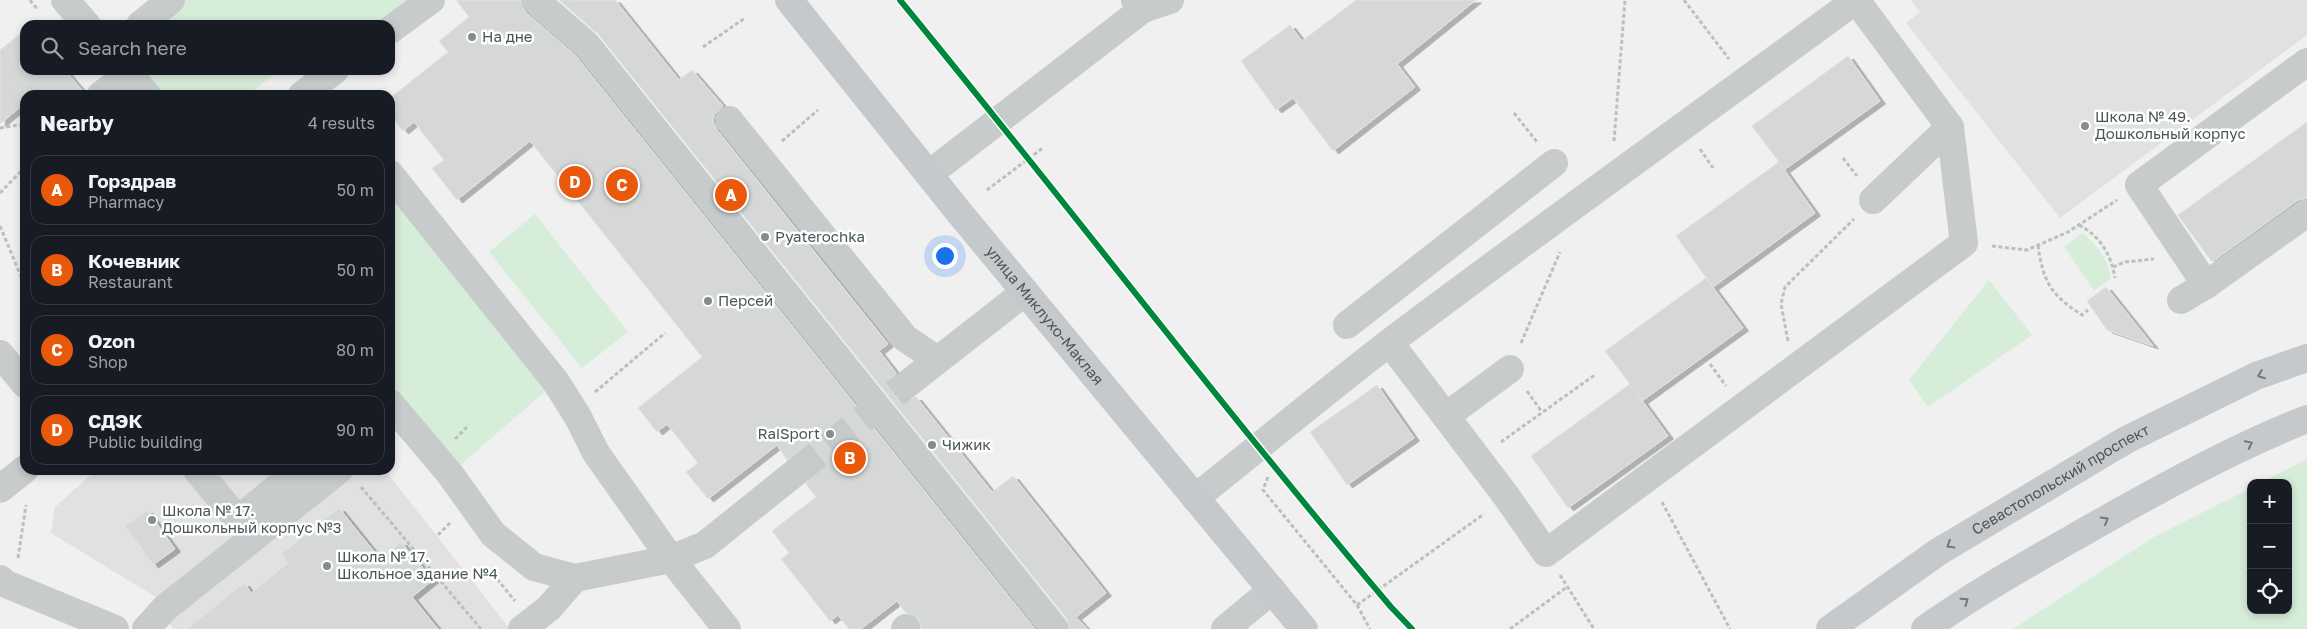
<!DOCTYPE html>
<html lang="en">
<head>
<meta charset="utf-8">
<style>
  body { margin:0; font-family:"Golos Text",sans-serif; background:#20242c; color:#f1f3f6 }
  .controls { position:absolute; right:15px; bottom:15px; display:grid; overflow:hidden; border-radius:10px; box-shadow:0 2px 8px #0003 }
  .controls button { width:45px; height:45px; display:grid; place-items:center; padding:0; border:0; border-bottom:1px solid #363941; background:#171b24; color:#f1f3f6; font:25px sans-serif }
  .you { position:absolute; left:944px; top:255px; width:18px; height:18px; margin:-12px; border:4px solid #fff; border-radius:50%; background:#1a73e8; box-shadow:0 0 0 8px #1a73e833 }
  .badge { display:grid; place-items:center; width:32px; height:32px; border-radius:50%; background:#ea580c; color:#fff; font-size:16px; font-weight:700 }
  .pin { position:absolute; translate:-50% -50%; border:2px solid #fff; box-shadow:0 1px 5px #0006 }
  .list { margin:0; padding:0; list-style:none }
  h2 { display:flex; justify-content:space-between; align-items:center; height:65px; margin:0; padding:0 20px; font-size:21px }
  h2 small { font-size:16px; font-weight:400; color:#9ea1a6 }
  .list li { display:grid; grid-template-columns:32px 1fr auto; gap:15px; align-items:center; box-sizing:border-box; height:70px; margin:0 10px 10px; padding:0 10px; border:1px solid #363941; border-radius:15px }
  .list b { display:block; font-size:19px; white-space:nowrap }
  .list p { margin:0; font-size:16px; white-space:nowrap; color:#9ea1a6 }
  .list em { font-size:16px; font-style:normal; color:#9ea1a6 }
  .icon { flex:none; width:28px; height:28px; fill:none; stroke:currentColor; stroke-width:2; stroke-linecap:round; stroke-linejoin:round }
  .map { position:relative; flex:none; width:2307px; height:629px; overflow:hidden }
  .search { position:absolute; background:#171b24; box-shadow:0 2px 8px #0003; left:20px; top:20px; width:375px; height:55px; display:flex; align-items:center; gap:12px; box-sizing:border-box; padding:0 18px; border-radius:15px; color:#9ea1a6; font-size:19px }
  .panel { position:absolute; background:#171b24; box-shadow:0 2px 8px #0003; left:20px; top:90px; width:375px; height:385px; border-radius:15px }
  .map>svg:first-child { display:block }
  .education { fill:#e2e1e1 }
  .green { fill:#d6edda }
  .building { fill:#d6d8d8; stroke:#e1e2e2; filter:url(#shadow) }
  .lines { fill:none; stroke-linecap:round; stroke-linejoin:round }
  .minor-tunnel { stroke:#c6caca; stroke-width:28; stroke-dasharray:28 14; stroke-linecap:butt }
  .path { stroke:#b8c2bd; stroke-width:3; stroke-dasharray:4 2.5; stroke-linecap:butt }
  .minor { stroke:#c8cbcb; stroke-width:28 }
  .major { stroke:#c6c9cb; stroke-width:28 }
  .cycleway-casing { stroke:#fff; stroke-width:9 }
  .cycleway { stroke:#00873e; stroke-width:6 }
  .oneway { stroke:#6e787c }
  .poi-dot { fill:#838c8e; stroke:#fff; stroke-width:2 }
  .labels { text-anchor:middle; stroke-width:5; stroke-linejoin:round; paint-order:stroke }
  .poi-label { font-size:15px; fill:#49565a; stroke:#fff; text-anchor:start }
  .street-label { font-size:15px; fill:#49565a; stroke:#fff }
</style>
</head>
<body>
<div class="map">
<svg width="2307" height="629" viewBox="0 0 2307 629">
  <defs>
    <filter id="shadow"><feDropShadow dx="5.5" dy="3" stdDeviation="0" flood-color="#0004"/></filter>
  </defs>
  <rect width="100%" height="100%" fill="#f0f0f0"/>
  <!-- education -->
  <g class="education">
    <path d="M 1911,0 L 2307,0 L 2307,35 L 2060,218 L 1906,23 L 1920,12 Z"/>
    <path d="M 96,470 L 385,470 L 510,629 L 172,629 L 165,608 L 154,596 L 51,533 L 55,507 Z"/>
  </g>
  <!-- green -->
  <g class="green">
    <path d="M 171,0 L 431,0 L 390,25 L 140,25 Z"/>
    <path d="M 126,70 L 280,70 L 247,95 L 147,95 Z"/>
    <path d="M 390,174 L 556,382 L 450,474 L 390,403 Z"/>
    <path d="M 535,214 L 628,332 L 582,368 L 489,252 Z"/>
    <path d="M 2082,233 C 2098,245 2107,259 2111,278 L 2094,291 L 2064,247 Z"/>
    <path d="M 1989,280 L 2032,335 L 1928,407 L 1909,380 Z"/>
    <path d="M 2307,459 L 2307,629 L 2013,629 L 2154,537 L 2251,488 L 2251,610 L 2288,610 L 2288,483 L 2260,483 Z"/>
  </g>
  <!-- building -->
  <g class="building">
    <path d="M 456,0 L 520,0 L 525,12 L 575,55 L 1035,629 L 921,629 L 917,617 L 906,613 L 897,601 L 861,629 L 849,629 L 838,615 L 830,621 L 781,559 L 789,553 L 772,531 L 816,497 L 806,484 L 811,477 L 811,469 L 808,463 L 801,457 L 793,457 L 787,460 L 777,445 L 708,499 L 686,472 L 698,463 L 667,424 L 657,432 L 638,408 L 702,357 L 530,141 L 457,200 L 432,168 L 444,160 L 414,122 L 403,131 L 390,114 L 390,98 L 448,52 L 439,41 L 469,17 Z"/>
    <path d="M 559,0 L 615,0 L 679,80 L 692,70 L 723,106 L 714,115 L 713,122 L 717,130 L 888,344 L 879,351 L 896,373 L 892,379 L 891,387 L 894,395 L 900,399 L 908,400 L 916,397 L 992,492 L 1013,476 L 1106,593 L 1076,617 L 1087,629 L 1070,629 L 1067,619 L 598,34 Z"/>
    <path d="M 1356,0 L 1476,0 L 1397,64 L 1415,87 L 1333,151 L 1293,98 L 1276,110 L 1241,61 L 1290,25 L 1302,41 Z"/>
    <path d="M 25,30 L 25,70 L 65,70 L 86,95 L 25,95 L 25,103 L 0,124 L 0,50 Z"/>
    <path d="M 1848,56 L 1880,101 L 1784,170 L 1780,164 L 1815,213 L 1713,287 L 1676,236 L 1779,162 L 1752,126 Z"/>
    <path d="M 2307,122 L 2307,198 L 2298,200 L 2212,262 L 2178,215 Z"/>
    <path d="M 1706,278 L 1743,328 L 1642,401 L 1638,395 L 1668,436 L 1568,508 L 1531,456 L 1630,384 L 1605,351 Z"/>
    <path d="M 2106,287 L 2153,346 L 2107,330 L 2087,301 Z"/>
    <path d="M 1377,385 L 1414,438 L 1347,485 L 1310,432 Z"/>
    <path d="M 339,508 L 380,559 L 401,542 L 433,580 L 412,597 L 438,629 L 187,629 L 244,583 L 251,593 L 288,563 L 281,554 Z"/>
    <path d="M 147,510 L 175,549 L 153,565 L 125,526 Z"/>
  </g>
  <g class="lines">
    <!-- minor-tunnel -->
    <path class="minor-tunnel" d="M 796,472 L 906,385"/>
    <!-- path -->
    <g class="path">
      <path d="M 30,0 L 37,9"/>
      <path d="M 1684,0 L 1729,59"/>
      <path d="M 703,47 L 745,18"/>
      <path d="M 1514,113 L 1537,142"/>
      <path d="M 0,128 L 25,124"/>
      <path d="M 782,141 L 818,110"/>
      <path d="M 1614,141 L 1625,0"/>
      <path d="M 1700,149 L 1713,168"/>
      <path d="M 1843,158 L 1857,176"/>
      <path d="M 987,190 L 1044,147"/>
      <path d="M 0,193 L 25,167"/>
      <path d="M 2079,225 C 2100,236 2111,254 2115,278"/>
      <path d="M 0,226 L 25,286"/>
      <path d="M 2038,245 C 2043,282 2051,295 2082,315 L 2088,310"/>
      <path d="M 1992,246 L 2027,250 L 2068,232 L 2117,200"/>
      <path d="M 2113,267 L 2125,262 L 2154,259"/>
      <path d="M 1788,341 L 1781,304 L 1785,287 L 1854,219"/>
      <path d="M 1521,343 L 1560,252"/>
      <path d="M 1710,364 L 1726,386"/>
      <path d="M 1527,391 L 1542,412"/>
      <path d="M 595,392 L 665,333"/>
      <path d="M 455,439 L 469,425"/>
      <path d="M 1501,442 L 1596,374"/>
      <path d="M 1268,477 L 1263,490 L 1357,605 L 1370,629"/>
      <path d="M 361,487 L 481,629"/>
      <path d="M 1662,502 L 1730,629"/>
      <path d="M 438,535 L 451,522"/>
      <path d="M 18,558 L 26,505"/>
      <path d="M 489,569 L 515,601"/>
      <path d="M 1560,575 L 1594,629"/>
      <path d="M 1357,605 L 1484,514"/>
      <path d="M 1510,629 L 1567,587"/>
    </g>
    <!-- minor -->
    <g class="minor">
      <path d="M 65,0 L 87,25"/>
      <path d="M 535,0 L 586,44 L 1055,629"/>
      <path d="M 1143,9 L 1170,0"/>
      <path d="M 140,25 L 171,0"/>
      <path d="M 390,30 L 431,0"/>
      <path d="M 2307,62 L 2139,185 L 2206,285 L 2307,213"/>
      <path d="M 126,70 L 147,95"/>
      <path d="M 101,95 L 129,73"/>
      <path d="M 302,95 L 335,70"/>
      <path d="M 729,120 L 905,338 L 937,360"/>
      <path d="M 390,174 L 556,382 L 578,417 L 596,453 L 671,559 L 727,629"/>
      <path d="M 929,174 L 1143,9 L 1135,0"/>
      <path d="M 1873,200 L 1950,127"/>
      <path d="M 2181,300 L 2206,285"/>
      <path d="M 1347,325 L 1554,163"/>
      <path d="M 1390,343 L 1507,497 L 1546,553 L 1964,243 L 1950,127 L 1856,0"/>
      <path d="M 0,354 L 25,384"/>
      <path d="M 906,385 L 1025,292"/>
      <path d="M 390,403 L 450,474 L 493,534 L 534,567 L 575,578 L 671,559 L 705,545 L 796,472"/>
      <path d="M 1446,416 L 1510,369"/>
      <path d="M 197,470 L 238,520 L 298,470"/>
      <path d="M 0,489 L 25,469"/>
      <path d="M 1195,498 C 1260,446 1324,393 1390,342 C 1544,226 1701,114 1856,0"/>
      <path d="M 0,579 L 6,584 L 115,629"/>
      <path d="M 146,629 L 165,608 L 339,470"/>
      <path d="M 522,629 L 549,608 L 575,578"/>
      <path d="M 905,629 L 906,628"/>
      <path d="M 1225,629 L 1272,590"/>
    </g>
    <!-- major -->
    <g class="major">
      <path id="s1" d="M 789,0 L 958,211 L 1304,629"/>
      <path id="s2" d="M 1830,629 L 1938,552 L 2126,440 L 2256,376 L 2307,358"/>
      <path d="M 1925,629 C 1977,592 2031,562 2087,530 C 2158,490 2231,449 2307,419"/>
    </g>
    <!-- cycleway casing -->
    <g class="cycleway-casing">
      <path id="cycleway" d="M 900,0 C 1065,201 1223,409 1391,607 L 1412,629"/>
    </g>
    <!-- cycleway -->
    <use href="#cycleway" class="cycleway"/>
  </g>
  <!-- one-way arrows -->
  <defs><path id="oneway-chevron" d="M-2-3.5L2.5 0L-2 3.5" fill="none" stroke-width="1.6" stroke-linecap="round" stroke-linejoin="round" transform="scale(1.25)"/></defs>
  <g class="oneway">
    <use href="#oneway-chevron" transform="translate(2261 375) rotate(159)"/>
    <use href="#oneway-chevron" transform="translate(2249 444) rotate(-26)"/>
    <use href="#oneway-chevron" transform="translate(2105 520) rotate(-30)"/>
    <use href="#oneway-chevron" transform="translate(1950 545) rotate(149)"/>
    <use href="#oneway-chevron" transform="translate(1965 601) rotate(-35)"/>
  </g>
  <!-- markers -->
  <g class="poi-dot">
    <circle cx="472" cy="37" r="5"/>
    <circle cx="2085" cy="126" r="5"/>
    <circle cx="765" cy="237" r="5"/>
    <circle cx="708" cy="301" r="5"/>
    <circle cx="830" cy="434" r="5"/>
    <circle cx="932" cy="445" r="5"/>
    <circle cx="152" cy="520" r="5"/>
    <circle cx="327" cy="566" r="5"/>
  </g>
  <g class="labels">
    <!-- poi labels -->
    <g class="poi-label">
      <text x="482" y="42">На дне</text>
      <text x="2095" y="122">Школа № 49.<tspan x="2095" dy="17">Дошкольный корпус</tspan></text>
      <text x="775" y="242">Pyaterochka</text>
      <text x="718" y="306">Персей</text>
      <text x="820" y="439" text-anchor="end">RaiSport</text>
      <text x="942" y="450">Чижик</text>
      <text x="162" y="516">Школа № 17.<tspan x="162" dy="17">Дошкольный корпус №3</tspan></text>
      <text x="337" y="562">Школа № 17.<tspan x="337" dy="17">Школьное здание №4</tspan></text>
    </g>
    <!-- street labels -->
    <g class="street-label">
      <text dy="5" stroke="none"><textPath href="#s1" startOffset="406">улица Миклухо-Маклая</textPath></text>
      <text dy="5" stroke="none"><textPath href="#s2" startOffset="275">Севастопольский проспект</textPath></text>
    </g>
  </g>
</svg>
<div class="controls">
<button>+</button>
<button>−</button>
<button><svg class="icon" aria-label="locate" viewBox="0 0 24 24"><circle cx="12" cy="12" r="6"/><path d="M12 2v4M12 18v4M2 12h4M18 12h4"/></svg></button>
</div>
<div class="you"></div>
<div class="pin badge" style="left:731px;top:195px">A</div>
<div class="pin badge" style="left:850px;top:458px">B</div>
<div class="pin badge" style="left:622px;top:185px">C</div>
<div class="pin badge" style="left:575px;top:182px">D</div>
<div class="search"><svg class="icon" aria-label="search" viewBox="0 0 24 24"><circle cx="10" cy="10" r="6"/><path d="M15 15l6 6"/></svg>Search here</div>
<section class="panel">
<h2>Nearby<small>4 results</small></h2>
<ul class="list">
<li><span class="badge">A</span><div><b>Горздрав</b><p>Pharmacy</p></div><em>50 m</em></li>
<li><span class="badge">B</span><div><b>Кочевник</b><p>Restaurant</p></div><em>50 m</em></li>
<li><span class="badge">C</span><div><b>Ozon</b><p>Shop</p></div><em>80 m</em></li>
<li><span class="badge">D</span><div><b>СДЭК</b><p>Public building</p></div><em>90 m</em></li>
</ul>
</section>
</div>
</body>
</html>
